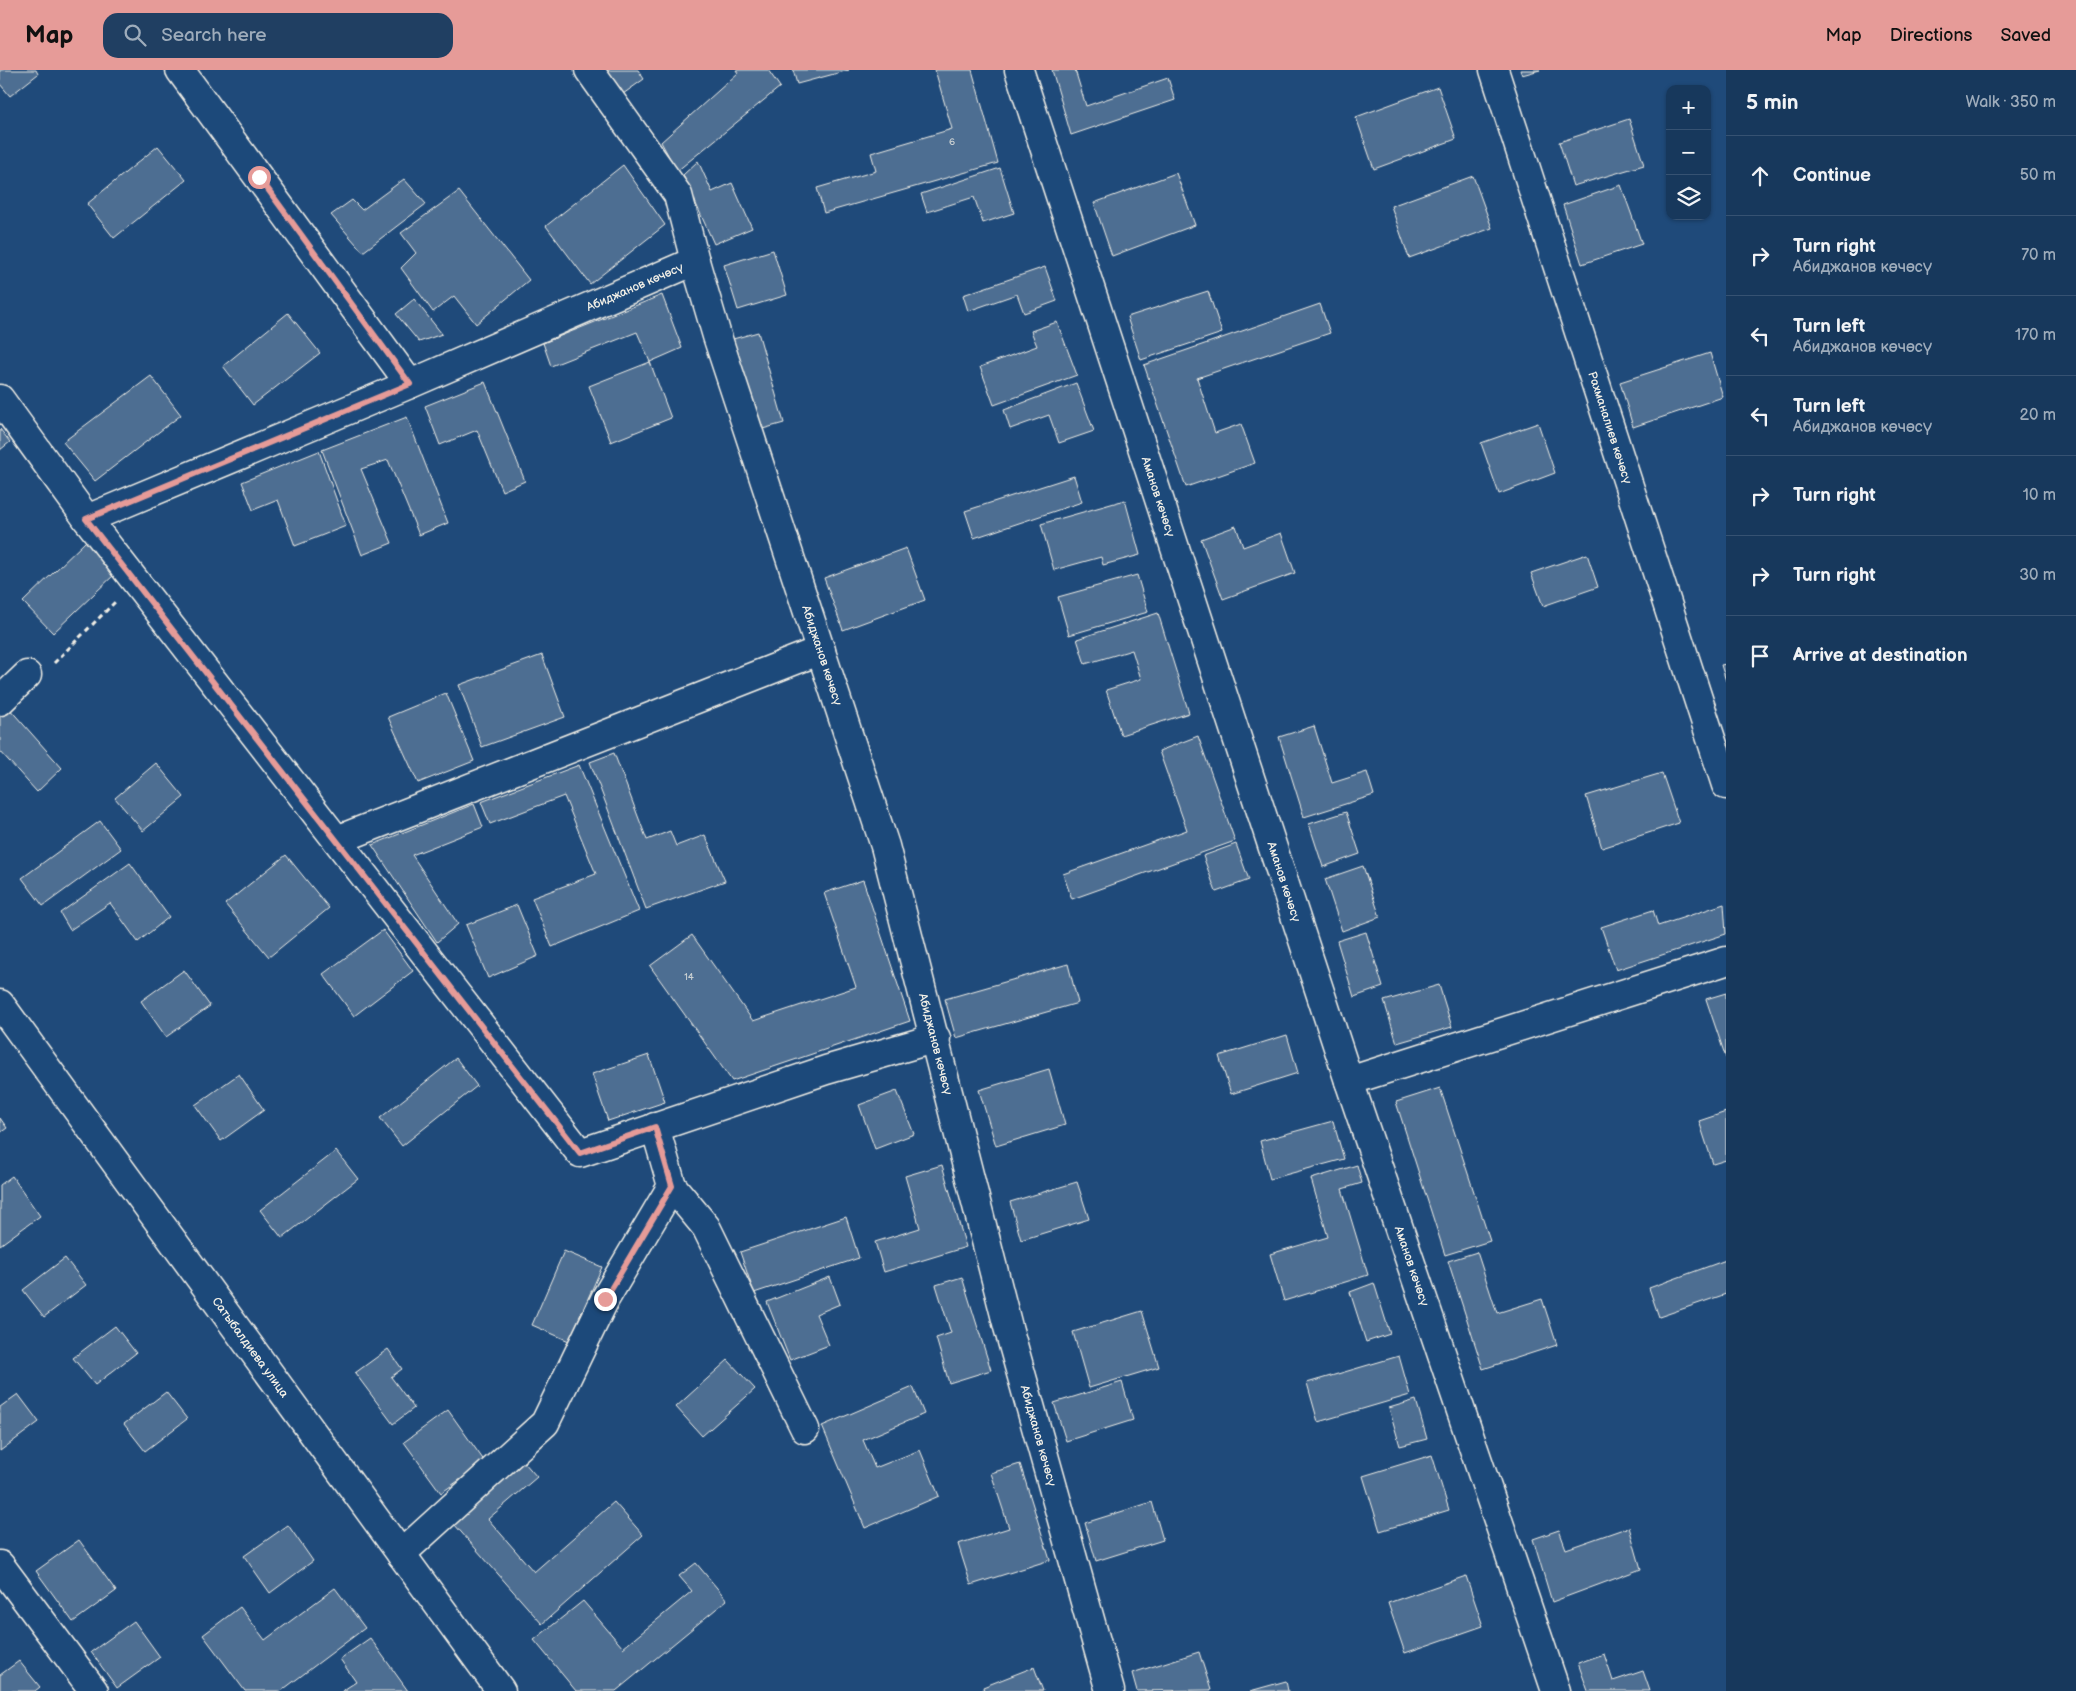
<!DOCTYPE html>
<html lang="en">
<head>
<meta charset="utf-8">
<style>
  body { margin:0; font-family:"Balsamiq Sans",sans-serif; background:#203f62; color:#f1f3f6 }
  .controls { position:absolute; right:15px; top:15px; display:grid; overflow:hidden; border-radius:10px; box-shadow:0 1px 4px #0004 }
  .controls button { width:45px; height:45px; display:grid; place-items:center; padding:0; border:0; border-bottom:1px solid #365272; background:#17385c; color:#f1f3f6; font:25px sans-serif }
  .stop { position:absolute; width:15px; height:15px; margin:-11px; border:4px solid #e69b98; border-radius:50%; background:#fff }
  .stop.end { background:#e69b98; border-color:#fff; box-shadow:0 1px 5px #0008 }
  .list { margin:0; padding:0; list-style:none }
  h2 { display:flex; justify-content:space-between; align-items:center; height:65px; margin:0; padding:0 20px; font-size:21px }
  h2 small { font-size:16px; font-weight:400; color:#9eacbb }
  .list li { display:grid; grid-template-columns:32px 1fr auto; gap:15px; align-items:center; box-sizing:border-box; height:80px; padding:0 20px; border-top:1px solid #365272 }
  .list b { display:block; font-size:19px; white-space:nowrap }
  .list p { margin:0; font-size:16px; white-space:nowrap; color:#9eacbb }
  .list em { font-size:16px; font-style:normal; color:#9eacbb }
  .icon { flex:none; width:28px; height:28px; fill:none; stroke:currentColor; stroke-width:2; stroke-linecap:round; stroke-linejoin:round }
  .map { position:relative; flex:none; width:1726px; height:1621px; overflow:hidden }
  header { display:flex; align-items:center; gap:30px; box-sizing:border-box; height:70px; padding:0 25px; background:#e69b98; color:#111 }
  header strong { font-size:24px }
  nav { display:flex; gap:28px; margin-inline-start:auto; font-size:18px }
  .search { width:350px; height:45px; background:#203f62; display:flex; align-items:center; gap:12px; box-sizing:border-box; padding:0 18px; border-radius:15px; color:#9eacbb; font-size:19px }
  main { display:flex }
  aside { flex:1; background:#17385c }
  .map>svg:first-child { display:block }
  .building { fill:#4d6e92; stroke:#f4f1e8 }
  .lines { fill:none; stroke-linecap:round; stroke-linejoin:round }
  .minor-casing { stroke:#f4f1e8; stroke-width:31 }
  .path { stroke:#f4f1e8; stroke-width:3; stroke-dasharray:5 4; stroke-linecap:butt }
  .minor { stroke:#1f4a7a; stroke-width:28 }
  .route { stroke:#e69b98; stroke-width:6 }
  .labels { text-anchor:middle; stroke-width:5; stroke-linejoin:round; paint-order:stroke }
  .number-label { font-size:10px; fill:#cad0d2 }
  .street-label { font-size:12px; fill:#f4f1e8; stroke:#1f4a7a }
</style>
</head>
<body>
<header>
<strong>Map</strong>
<div class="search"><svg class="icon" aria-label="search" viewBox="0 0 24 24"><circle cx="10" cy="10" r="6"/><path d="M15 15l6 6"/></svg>Search here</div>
<nav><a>Map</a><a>Directions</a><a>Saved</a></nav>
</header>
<main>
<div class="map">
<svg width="1726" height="1621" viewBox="0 0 1726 1621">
  <rect width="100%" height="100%" fill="#1f4a7a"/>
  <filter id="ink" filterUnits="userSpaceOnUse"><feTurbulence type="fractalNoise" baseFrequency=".02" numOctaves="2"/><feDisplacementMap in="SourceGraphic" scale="10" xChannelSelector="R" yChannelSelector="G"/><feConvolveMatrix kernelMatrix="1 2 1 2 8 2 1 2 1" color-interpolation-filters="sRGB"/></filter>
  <g filter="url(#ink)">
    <!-- building -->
    <g class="building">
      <path d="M 0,0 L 36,0 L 38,4 L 10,26 L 0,14 Z"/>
      <path d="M 606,0 L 638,0 L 644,9 L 623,24 Z"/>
      <path d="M 736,0 L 768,0 L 780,17 L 677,101 L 661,72 L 738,3 Z"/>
      <path d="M 793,0 L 849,0 L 797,14 Z"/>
      <path d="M 935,0 L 972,0 L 998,93 L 824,143 L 817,118 L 876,101 L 871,83 L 952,59 Z"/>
      <path d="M 1052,0 L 1075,0 L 1086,36 L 1168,8 L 1175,30 L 1071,65 Z"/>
      <path d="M 1520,0 L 1540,0 L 1522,5 Z"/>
      <path d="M 1438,17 L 1456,69 L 1374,99 L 1356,47 Z"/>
      <path d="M 1629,49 L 1644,95 L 1573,116 L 1559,72 Z"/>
      <path d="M 158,76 L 186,110 L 114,168 L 87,134 Z"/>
      <path d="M 698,91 L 712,122 L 732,113 L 752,158 L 714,174 L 683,105 Z"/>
      <path d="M 623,95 L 665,155 L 590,214 L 546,156 Z"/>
      <path d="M 1000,98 L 1014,143 L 983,153 L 974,127 L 927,142 L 921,124 Z"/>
      <path d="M 1176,103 L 1195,155 L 1112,186 L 1094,133 Z"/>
      <path d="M 1473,106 L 1492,158 L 1409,188 L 1391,136 Z"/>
      <path d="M 404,109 L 426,134 L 363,182 L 331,145 L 352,130 L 362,140 Z"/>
      <path d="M 1621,115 L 1642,174 L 1582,194 L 1563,135 Z"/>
      <path d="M 459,121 L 529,210 L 476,254 L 454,226 L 433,242 L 401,198 L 416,183 L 401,163 Z"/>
      <path d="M 773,180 L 787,225 L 738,240 L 724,195 Z"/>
      <path d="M 1045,197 L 1057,231 L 1024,243 L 1017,224 L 968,241 L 963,225 Z"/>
      <path d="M 1208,221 L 1222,263 L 1141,290 L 1127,247 Z"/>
      <path d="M 662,225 L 682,278 L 650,292 L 637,262 L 551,296 L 543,273 Z"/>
      <path d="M 414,229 L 442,264 L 419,272 L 396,244 Z"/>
      <path d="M 1320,234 L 1330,263 L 1197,308 L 1215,363 L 1241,354 L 1255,393 L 1186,417 L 1144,295 Z"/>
      <path d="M 288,243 L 320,283 L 253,335 L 223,296 Z"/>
      <path d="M 1057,252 L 1077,305 L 994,335 L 980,297 L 1037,276 L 1031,261 Z"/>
      <path d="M 758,262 L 784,353 L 759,360 L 733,269 Z"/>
      <path d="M 1710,283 L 1723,327 L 1633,357 L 1620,312 Z"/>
      <path d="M 650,292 L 671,348 L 611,372 L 589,316 Z"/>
      <path d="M 151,306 L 181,345 L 95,411 L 63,372 Z"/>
      <path d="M 485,312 L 525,411 L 502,421 L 477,360 L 440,375 L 425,336 Z"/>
      <path d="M 1076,313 L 1094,361 L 1059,373 L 1049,345 L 1010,359 L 1004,340 Z"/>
      <path d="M 407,347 L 448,453 L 419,465 L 388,390 L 361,399 L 392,473 L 362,485 L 322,380 Z"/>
      <path d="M 1538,353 L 1555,403 L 1499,424 L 1481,373 Z"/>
      <path d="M 0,359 L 10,372 L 0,380 Z"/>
      <path d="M 319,381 L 346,456 L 295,476 L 278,430 L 253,440 L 242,412 Z"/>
      <path d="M 1074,406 L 1082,432 L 974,468 L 965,441 Z"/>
      <path d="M 1125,430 L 1140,485 L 1103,495 L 1101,487 L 1054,500 L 1041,454 Z"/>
      <path d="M 1236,456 L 1243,477 L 1281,463 L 1295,503 L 1223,529 L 1201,469 Z"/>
      <path d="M 86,471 L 116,503 L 53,563 L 23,532 Z"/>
      <path d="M 906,478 L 925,530 L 843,560 L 824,508 Z"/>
      <path d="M 1587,484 L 1598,517 L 1543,536 L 1531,503 Z"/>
      <path d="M 1137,505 L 1148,542 L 1069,565 L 1058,527 Z"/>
      <path d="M 1158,543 L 1189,643 L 1121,665 L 1106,620 L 1141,609 L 1132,580 L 1085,594 L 1077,569 Z"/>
      <path d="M 542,585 L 565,647 L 482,677 L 459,615 Z"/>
      <path d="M 1726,594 L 1726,611 L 1721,595 Z"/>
      <path d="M 446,623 L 474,691 L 418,713 L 388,647 Z"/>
      <path d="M 8,637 L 62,698 L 37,722 L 0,681 L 0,644 Z"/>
      <path d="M 1314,656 L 1332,713 L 1367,702 L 1374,725 L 1304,747 L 1279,667 Z"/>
      <path d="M 1198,666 L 1235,771 L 1072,829 L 1063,804 L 1187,760 L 1159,681 Z"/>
      <path d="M 614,683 L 647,770 L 670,761 L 676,776 L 705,765 L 725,811 L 646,839 L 590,692 Z"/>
      <path d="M 156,693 L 184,727 L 143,761 L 115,728 Z"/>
      <path d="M 579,695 L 639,841 L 552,877 L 532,828 L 596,804 L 564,726 L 490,754 L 481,732 Z"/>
      <path d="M 1662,703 L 1679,753 L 1602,778 L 1586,726 Z"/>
      <path d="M 474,734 L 483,757 L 412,785 L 458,854 L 437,872 L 372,775 Z"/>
      <path d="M 1346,742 L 1360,784 L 1323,797 L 1309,754 Z"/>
      <path d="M 100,751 L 121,779 L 43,836 L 22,808 Z"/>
      <path d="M 1236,774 L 1249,810 L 1216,822 L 1203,786 Z"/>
      <path d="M 286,785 L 329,838 L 269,887 L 225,834 Z"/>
      <path d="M 130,793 L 169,847 L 138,872 L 110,833 L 70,860 L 60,843 Z"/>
      <path d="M 1363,796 L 1380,847 L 1342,861 L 1325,809 Z"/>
      <path d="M 863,810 L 910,951 L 732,1011 L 650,896 L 692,865 L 753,951 L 856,917 L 824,823 Z"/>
      <path d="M 1724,834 L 1726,864 L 1616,900 L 1601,857 L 1653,840 L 1658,856 Z"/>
      <path d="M 517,835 L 538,886 L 488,908 L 466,855 Z"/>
      <path d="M 383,860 L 413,901 L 354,946 L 323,904 Z"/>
      <path d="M 1366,862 L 1383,917 L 1354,927 L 1337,871 Z"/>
      <path d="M 1068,894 L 1078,933 L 956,968 L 945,929 Z"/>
      <path d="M 184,900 L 210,936 L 166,967 L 141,931 Z"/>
      <path d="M 1439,915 L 1452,957 L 1397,973 L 1384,931 Z"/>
      <path d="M 1726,923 L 1726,988 L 1706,929 Z"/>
      <path d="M 1287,965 L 1298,1003 L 1231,1024 L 1219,986 Z"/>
      <path d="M 649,985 L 665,1032 L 608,1051 L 592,1004 Z"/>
      <path d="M 456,988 L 477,1016 L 402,1076 L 380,1048 Z"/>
      <path d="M 1049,999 L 1065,1055 L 996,1076 L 979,1020 Z"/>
      <path d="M 239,1004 L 264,1040 L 221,1071 L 195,1035 Z"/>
      <path d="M 1440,1018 L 1490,1171 L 1445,1185 L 1396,1032 Z"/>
      <path d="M 897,1021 L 914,1064 L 875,1079 L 859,1035 Z"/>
      <path d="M 1726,1042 L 1726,1090 L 1713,1094 L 1699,1051 Z"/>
      <path d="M 0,1048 L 7,1058 L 0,1063 Z"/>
      <path d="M 1333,1051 L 1344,1089 L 1270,1109 L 1260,1071 Z"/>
      <path d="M 336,1081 L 358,1109 L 282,1168 L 260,1140 Z"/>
      <path d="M 942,1095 L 966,1177 L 884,1202 L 875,1172 L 920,1158 L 905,1106 Z"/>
      <path d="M 1357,1095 L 1362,1113 L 1342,1119 L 1368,1205 L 1284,1231 L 1270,1184 L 1328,1167 L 1311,1109 Z"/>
      <path d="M 12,1106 L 40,1146 L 0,1175 L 0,1115 Z"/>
      <path d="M 1077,1112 L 1089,1149 L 1021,1170 L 1010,1132 Z"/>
      <path d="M 846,1147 L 859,1188 L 754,1223 L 740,1182 Z"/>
      <path d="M 564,1181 L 602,1197 L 569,1271 L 532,1255 Z"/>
      <path d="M 1477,1182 L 1497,1243 L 1542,1229 L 1557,1275 L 1483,1299 L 1448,1191 Z"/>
      <path d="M 65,1188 L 86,1215 L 44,1247 L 23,1220 Z"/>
      <path d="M 1726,1190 L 1726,1224 L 1659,1247 L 1649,1218 Z"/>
      <path d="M 830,1207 L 840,1234 L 816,1244 L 829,1275 L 790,1290 L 767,1232 Z"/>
      <path d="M 962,1207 L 991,1300 L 949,1313 L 936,1268 L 951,1263 L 936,1215 Z"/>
      <path d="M 1374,1213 L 1390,1264 L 1366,1272 L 1350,1222 Z"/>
      <path d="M 1142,1241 L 1159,1297 L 1089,1318 L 1073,1262 Z"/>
      <path d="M 115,1256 L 136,1283 L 95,1315 L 73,1288 Z"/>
      <path d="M 388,1279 L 402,1299 L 391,1307 L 414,1338 L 393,1354 L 355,1303 Z"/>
      <path d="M 1399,1286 L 1410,1325 L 1318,1352 L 1307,1313 Z"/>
      <path d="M 728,1290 L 755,1319 L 702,1366 L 676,1337 Z"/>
      <path d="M 1122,1312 L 1133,1350 L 1066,1371 L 1054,1333 Z"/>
      <path d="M 913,1317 L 924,1344 L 863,1370 L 875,1398 L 920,1380 L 939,1426 L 865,1458 L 822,1356 Z"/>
      <path d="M 166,1322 L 187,1349 L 145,1381 L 124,1354 Z"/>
      <path d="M 18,1324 L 39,1352 L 0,1381 L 0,1337 Z"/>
      <path d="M 1416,1330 L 1427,1369 L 1400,1376 L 1389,1338 Z"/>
      <path d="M 448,1340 L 485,1392 L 441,1423 L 404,1372 Z"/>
      <path d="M 1432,1385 L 1449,1440 L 1380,1461 L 1363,1406 Z"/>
      <path d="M 524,1392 L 537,1407 L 488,1449 L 534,1502 L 614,1432 L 643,1465 L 542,1554 L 454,1454 Z"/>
      <path d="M 1020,1394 L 1050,1490 L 971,1515 L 958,1474 L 1009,1458 L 991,1403 Z"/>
      <path d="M 1152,1432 L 1163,1470 L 1096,1491 L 1085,1453 Z"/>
      <path d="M 288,1455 L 313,1491 L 270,1523 L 244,1486 Z"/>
      <path d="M 1629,1457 L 1641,1499 L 1552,1532 L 1533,1469 L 1559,1460 L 1566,1479 Z"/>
      <path d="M 79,1470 L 116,1521 L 73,1552 L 36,1501 Z"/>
      <path d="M 696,1493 L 727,1530 L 616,1621 L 576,1621 L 534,1570 L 583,1531 L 623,1578 L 692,1521 L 679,1506 Z"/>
      <path d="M 1466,1506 L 1483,1556 L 1405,1583 L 1388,1533 Z"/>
      <path d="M 335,1518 L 365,1558 L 281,1621 L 245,1621 L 203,1565 L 240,1537 L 265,1570 Z"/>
      <path d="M 134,1551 L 160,1587 L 117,1618 L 91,1582 Z"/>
      <path d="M 370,1568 L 408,1621 L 342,1621 L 356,1612 L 340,1589 Z"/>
      <path d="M 1199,1582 L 1211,1620 L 1137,1621 L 1132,1603 Z"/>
      <path d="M 1604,1584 L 1613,1611 L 1643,1601 L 1650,1621 L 1588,1621 L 1578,1593 Z"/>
      <path d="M 19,1591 L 40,1617 L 35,1621 L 0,1621 L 0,1605 Z"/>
      <path d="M 1034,1597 L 1043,1621 L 984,1621 L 983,1617 Z"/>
      <path d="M 1286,1611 L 1288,1621 L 1250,1621 Z"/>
    </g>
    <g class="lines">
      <!-- minor casing -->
      <g class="minor-casing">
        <g id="minor">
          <path d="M 180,0 L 410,314"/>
          <path d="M 589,0 L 678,125 L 695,191"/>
          <path id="s1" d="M 1019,0 L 1349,1011 L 1556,1621"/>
          <path id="s2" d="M 1494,0 L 1726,715"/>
          <path d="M 0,329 L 87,449 L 580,1083 L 826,1000 L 936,968"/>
          <path id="s3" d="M 87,449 L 410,314 L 695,191 L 717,266 L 885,776 L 1008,1257 L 1110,1621"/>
          <path d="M 0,631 L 27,605"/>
          <path d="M 337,770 L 821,580"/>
          <path id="s4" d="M 0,934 L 501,1621"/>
          <path d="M 1349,1011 L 1726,891"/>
          <path d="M 672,1116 L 706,1157 L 805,1359"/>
          <path d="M 401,1484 L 545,1353 L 605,1229 L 672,1116 L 655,1057"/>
          <path d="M 0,1495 L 94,1621"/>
        </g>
      </g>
      <!-- path -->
      <path class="path" d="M 54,593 L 115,532"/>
      <!-- minor -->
      <use href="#minor" class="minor"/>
    </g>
  </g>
  <g class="lines" filter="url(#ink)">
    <!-- route -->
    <path class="route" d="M 259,107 L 410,314 L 86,449 L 580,1083 L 655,1057 L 672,1116 L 605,1229"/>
  </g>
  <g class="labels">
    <!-- number labels -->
    <g class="number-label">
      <text x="952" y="75">6</text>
      <text x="689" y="910">14</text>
    </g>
    <!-- street labels -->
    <g class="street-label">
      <text dy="4" stroke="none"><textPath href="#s3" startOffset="595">Абиджанов көчөсү</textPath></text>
      <text dy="4" stroke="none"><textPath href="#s2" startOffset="376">Рахманалиев көчөсү</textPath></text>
      <text dy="4" stroke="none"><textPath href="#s1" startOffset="449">Аманов көчөсү</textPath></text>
      <text dy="4" stroke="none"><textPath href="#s3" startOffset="1075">Абиджанов көчөсү</textPath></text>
      <text dy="4" stroke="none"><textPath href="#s1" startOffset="854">Аманов көчөсү</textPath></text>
      <text dy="4" stroke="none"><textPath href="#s3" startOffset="1480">Абиджанов көчөсү</textPath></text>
      <text dy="4" stroke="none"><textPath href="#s1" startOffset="1259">Аманов көчөсү</textPath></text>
      <text dy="4" stroke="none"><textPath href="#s4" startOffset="425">Сатыбалдиева улица</textPath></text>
      <text dy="4" stroke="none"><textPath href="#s3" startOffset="1885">Абиджанов көчөсү</textPath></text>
    </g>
  </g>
</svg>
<div class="controls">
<button>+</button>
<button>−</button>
<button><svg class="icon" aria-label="layers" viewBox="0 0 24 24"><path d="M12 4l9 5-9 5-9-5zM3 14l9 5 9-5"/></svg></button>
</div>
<div class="stop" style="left:259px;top:107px"></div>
<div class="stop end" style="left:605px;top:1229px"></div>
</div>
<aside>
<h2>5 min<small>Walk · 350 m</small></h2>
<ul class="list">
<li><svg class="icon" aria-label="ahead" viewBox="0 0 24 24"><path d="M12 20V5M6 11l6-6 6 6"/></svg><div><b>Continue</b></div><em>50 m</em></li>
<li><svg class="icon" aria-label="right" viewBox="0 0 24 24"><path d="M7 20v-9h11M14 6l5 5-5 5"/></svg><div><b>Turn right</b><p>Абиджанов көчөсү</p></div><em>70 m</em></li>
<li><svg class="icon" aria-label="left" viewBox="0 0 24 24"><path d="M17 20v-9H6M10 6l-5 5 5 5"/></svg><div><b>Turn left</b><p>Абиджанов көчөсү</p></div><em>170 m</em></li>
<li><svg class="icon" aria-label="left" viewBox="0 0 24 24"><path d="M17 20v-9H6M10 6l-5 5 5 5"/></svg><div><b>Turn left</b><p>Абиджанов көчөсү</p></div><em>20 m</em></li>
<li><svg class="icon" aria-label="right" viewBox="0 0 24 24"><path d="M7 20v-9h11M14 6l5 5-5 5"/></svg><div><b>Turn right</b></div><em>10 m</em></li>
<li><svg class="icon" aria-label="right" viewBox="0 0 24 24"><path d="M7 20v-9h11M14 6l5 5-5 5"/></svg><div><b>Turn right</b></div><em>30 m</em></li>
<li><svg class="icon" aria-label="arrive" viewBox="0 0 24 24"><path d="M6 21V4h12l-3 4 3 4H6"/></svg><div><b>Arrive at destination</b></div></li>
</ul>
</aside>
</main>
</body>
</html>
